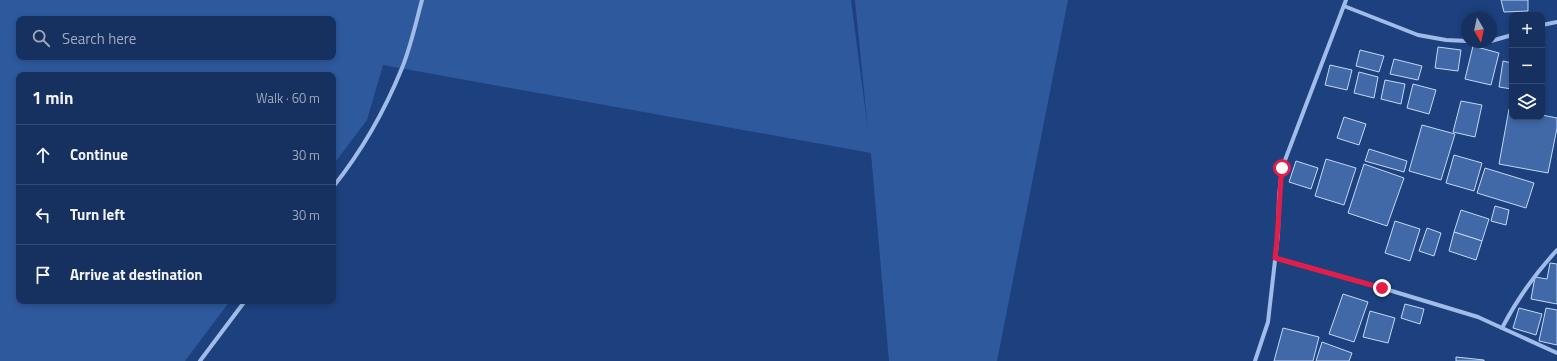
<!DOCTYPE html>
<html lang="en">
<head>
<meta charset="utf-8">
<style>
  body { margin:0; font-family:"Titillium Web",sans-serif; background:#233d68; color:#f1f3f6 }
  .controls { position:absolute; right:12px; top:12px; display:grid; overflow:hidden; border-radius:8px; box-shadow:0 2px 6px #0003 }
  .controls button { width:36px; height:36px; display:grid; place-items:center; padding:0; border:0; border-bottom:1px solid #354c74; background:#16315f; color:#f1f3f6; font:20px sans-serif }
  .compass { position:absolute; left:1461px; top:12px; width:36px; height:36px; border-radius:50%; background:#16315f; box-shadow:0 2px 6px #0003; rotate:171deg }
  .stop { position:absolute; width:12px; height:12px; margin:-9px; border:3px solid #e11d48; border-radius:50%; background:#fff }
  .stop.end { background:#e11d48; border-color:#fff; box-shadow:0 1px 4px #0008 }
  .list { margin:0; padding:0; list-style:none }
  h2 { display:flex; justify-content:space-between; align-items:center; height:52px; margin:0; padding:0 16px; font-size:17px }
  h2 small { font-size:13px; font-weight:400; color:#9ea9bd }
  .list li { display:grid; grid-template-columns:26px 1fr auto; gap:12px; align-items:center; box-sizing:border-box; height:60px; padding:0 16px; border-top:1px solid #354c74 }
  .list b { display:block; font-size:15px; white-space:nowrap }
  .list em { font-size:13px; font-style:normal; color:#9ea9bd }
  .icon { flex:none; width:22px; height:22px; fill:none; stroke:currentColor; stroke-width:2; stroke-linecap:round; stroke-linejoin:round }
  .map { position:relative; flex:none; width:1557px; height:361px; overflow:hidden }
  .search { position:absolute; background:#16315f; box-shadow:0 2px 6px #0003; left:16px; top:16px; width:320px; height:44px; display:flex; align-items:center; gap:10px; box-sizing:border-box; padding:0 14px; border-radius:8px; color:#9ea9bd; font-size:15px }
  .panel { position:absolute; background:#16315f; box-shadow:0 2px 6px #0003; left:16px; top:72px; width:320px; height:232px; border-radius:8px }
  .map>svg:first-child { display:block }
  .green { fill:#2f599d; fill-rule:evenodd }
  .building { fill:#4168a7; stroke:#c4d8f6 }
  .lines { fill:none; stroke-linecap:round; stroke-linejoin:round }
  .minor { stroke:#a0bce8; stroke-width:4 }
  .route { stroke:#e11d48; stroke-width:5 }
</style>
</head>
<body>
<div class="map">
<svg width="1557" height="361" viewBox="0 0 1557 361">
  <rect width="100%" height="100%" fill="#1d417f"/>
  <!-- green -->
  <path class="green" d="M 0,0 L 851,0 L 868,131 L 855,0 L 1068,0 L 997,361 L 889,361 L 871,153 L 383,65 L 367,120 L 333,165 L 333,75 L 19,75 L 19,301 L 230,301 L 185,361 L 0,361 ZM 19,19 L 333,19 L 333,57 L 19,57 Z"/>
  <!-- building -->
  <g class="building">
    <path d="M 1501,0 L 1528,0 L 1528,11 L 1504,12 Z"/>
    <path d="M 1473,46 L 1499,53 L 1491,85 L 1465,79 Z"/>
    <path d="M 1438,47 L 1461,50 L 1458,71 L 1435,68 Z"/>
    <path d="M 1360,50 L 1384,56 L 1379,72 L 1356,66 Z"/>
    <path d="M 1394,59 L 1422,66 L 1418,80 L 1390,74 Z"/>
    <path d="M 1503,61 L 1512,63 L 1512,89 L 1499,87 Z"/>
    <path d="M 1330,65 L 1352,70 L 1347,90 L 1325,85 Z"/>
    <path d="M 1359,72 L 1378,77 L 1374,98 L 1354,93 Z"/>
    <path d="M 1385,80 L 1405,84 L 1401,104 L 1381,99 Z"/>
    <path d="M 1413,84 L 1436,90 L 1429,114 L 1407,108 Z"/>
    <path d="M 1461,101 L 1482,105 L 1475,137 L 1453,132 Z"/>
    <path d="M 1509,109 L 1512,110 L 1512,117 L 1542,117 L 1542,115 L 1557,118 L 1557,128 L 1548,173 L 1499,164 Z"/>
    <path d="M 1344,117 L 1366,124 L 1359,145 L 1337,138 Z"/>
    <path d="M 1422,125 L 1455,134 L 1441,180 L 1409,171 Z"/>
    <path d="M 1369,149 L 1407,161 L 1404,172 L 1365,161 Z"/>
    <path d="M 1454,155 L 1482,163 L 1474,191 L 1446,183 Z"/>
    <path d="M 1326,159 L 1356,168 L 1344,205 L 1315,196 Z"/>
    <path d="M 1296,161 L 1318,168 L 1311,189 L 1289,182 Z"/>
    <path d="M 1364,164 L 1404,178 L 1387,226 L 1348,213 Z"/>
    <path d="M 1485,168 L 1534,183 L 1526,208 L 1477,193 Z"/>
    <path d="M 1495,206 L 1509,210 L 1506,225 L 1491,221 Z"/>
    <path d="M 1461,210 L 1489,219 L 1482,241 L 1454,232 Z"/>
    <path d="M 1395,221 L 1420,229 L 1410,261 L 1385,253 Z"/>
    <path d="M 1427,228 L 1441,233 L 1434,256 L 1419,251 Z"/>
    <path d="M 1454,232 L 1482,241 L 1476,260 L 1449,251 Z"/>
    <path d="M 1550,263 L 1557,264 L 1557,304 L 1531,299 L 1535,277 L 1547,279 Z"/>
    <path d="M 1343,294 L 1368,302 L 1354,342 L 1329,334 Z"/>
    <path d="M 1405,304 L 1424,309 L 1420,324 L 1401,318 Z"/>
    <path d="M 1519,308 L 1542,314 L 1536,335 L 1513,328 Z"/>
    <path d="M 1546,308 L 1557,310 L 1557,345 L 1539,341 Z"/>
    <path d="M 1370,311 L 1395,318 L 1388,343 L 1363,337 Z"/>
    <path d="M 1283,328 L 1319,337 L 1313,361 L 1274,361 Z"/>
    <path d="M 1322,342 L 1352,353 L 1349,361 L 1316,361 Z"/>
    <path d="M 1456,357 L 1484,360 L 1484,361 L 1456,361 Z"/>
  </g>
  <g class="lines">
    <!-- minor -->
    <g class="minor">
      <path d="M 1344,6 L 1418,35 L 1446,40 L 1467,41"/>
      <path d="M 1542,25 L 1557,22"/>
      <path d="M 1491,41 L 1512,35"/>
      <path d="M 333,187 C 361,152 385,110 402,68 C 411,46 416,22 422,0"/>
      <path d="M 1275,258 L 1382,288 L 1478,317 L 1502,328 C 1517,299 1535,274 1557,250"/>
      <path d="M 1502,328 L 1557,353"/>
      <path d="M 200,361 L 245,301"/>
      <path d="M 1255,361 L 1268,322 L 1278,234 L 1279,196 L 1282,168 L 1346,0"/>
    </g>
  </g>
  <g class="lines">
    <!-- route -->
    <path class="route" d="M 1282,168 C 1279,198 1279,227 1275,258 L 1382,288"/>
  </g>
</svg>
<div class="controls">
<button>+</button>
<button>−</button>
<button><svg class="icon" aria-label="layers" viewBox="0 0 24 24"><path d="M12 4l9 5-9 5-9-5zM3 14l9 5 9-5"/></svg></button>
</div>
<svg class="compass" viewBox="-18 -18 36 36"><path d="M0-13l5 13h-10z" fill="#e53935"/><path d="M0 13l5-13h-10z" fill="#9ea9bd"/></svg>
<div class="stop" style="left:1282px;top:168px"></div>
<div class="stop end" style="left:1382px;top:288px"></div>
<div class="search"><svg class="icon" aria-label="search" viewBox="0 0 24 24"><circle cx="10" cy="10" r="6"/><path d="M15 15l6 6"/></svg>Search here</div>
<section class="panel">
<h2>1 min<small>Walk · 60 m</small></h2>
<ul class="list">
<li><svg class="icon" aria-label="ahead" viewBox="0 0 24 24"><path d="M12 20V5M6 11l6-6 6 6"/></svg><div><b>Continue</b></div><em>30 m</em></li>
<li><svg class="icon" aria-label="left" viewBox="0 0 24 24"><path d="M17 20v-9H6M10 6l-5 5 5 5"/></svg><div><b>Turn left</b></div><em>30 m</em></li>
<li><svg class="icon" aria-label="arrive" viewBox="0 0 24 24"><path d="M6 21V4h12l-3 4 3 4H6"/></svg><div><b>Arrive at destination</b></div></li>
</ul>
</section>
</div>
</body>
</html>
